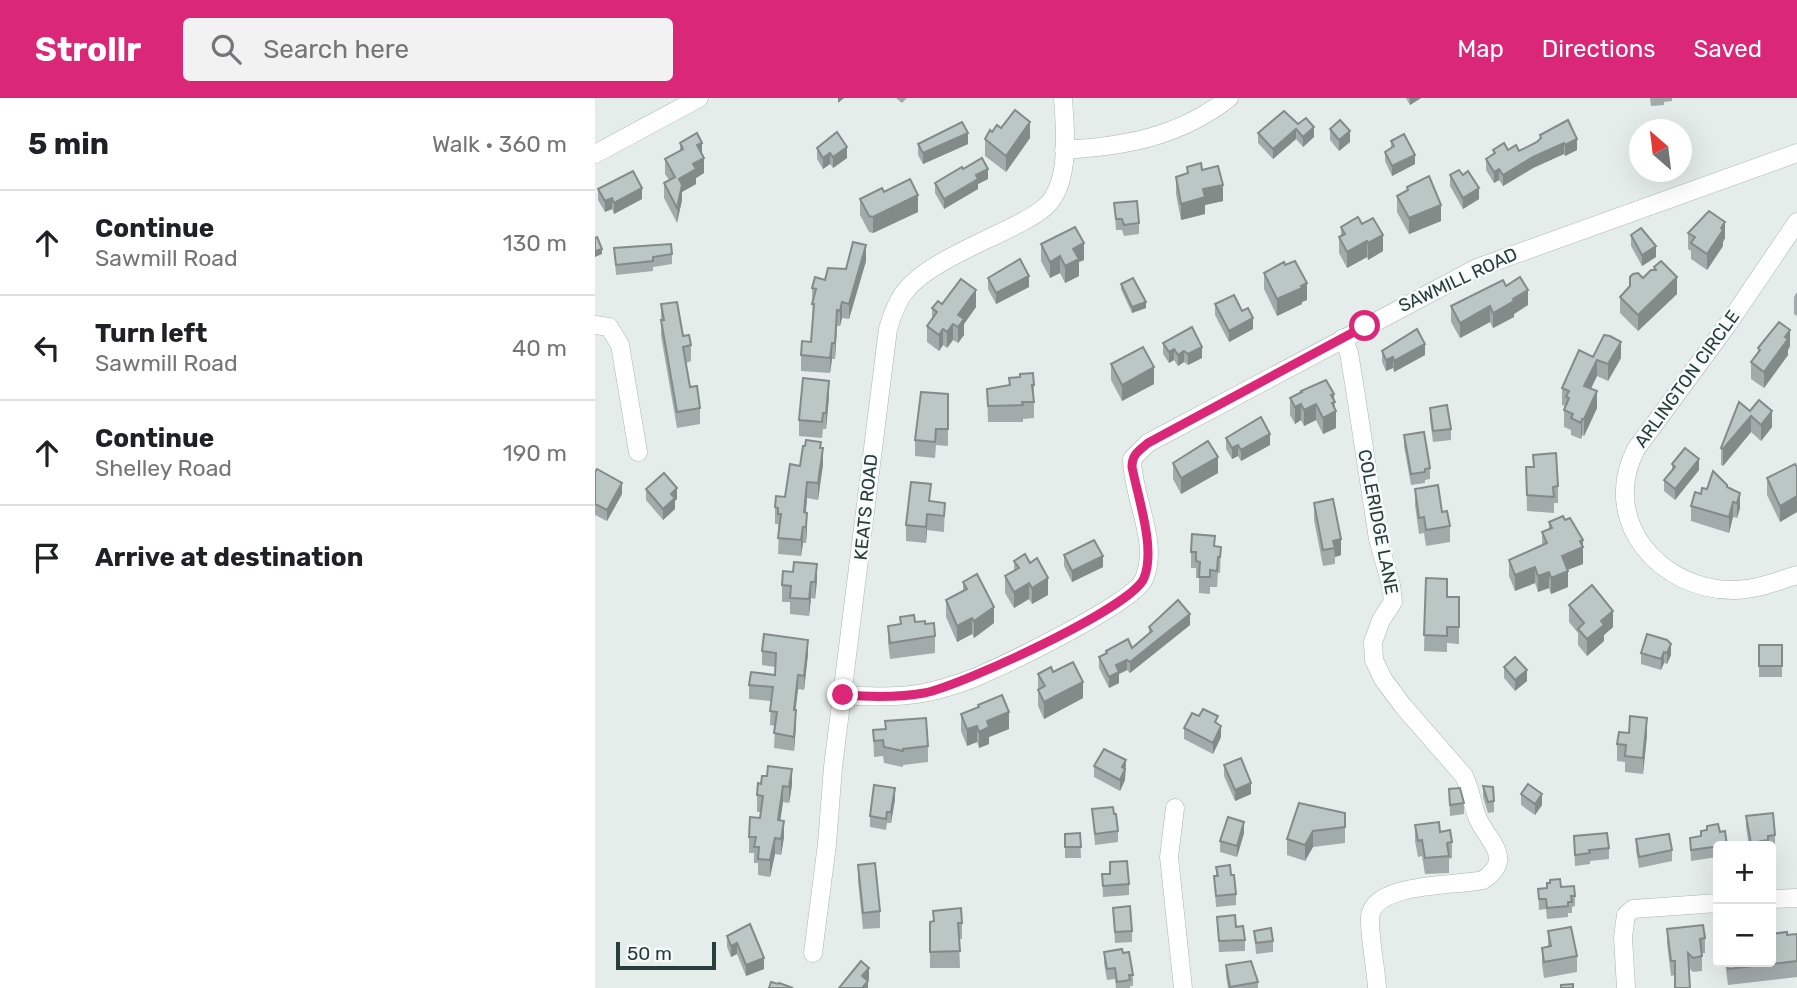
<!DOCTYPE html>
<html lang="en">
<head>
<meta charset="utf-8">
<style>
  body { margin:0; font-family:Rubik,sans-serif; background:#f2f2f2; color:#202124 }
  .controls { position:absolute; right:21px; bottom:21px; display:grid; overflow:hidden; border-radius:7px; box-shadow:0 7px 28px #0002 }
  .controls button { width:63px; height:63px; display:grid; place-items:center; padding:0; border:0; border-bottom:2px solid #e0e0e0; background:#fff; color:#202124; font:35px sans-serif }
  .compass { position:absolute; left:1034px; top:21px; width:63px; height:63px; border-radius:50%; background:#fff; box-shadow:0 7px 28px #0002; rotate:332deg }
  .scale { position:absolute; left:21px; bottom:18px; width:100px; box-sizing:border-box; padding-left:7px; border:4px solid #263d3a; border-top:0; font-size:19px; line-height:24px; white-space:nowrap; color:#263d3a; -webkit-text-stroke:5px #f6faf8; paint-order:stroke }
  .stop { position:absolute; width:21px; height:21px; margin:-16px; border:5px solid #db2777; border-radius:50%; background:#fff }
  .stop.end { background:#db2777; border-color:#fff; box-shadow:0 2px 7px #0008 }
  .list { margin:0; padding:0; list-style:none }
  h2 { display:flex; justify-content:space-between; align-items:center; height:91px; margin:0; padding:0 28px; font-size:30px }
  h2 small { font-size:23px; font-weight:400; color:#757577 }
  .list li { display:grid; grid-template-columns:46px 1fr auto; gap:21px; align-items:center; box-sizing:border-box; height:105px; padding:0 28px; border-top:2px solid #e0e0e0 }
  .list b { display:block; font-size:26px; white-space:nowrap }
  .list p { margin:0; font-size:23px; white-space:nowrap; color:#757577 }
  .list em { font-size:23px; font-style:normal; color:#757577 }
  .icon { flex:none; width:38px; height:38px; fill:none; stroke:currentColor; stroke-width:2; stroke-linecap:round; stroke-linejoin:round }
  .map { position:relative; flex:none; width:1202px; height:890px; overflow:hidden }
  header { display:flex; align-items:center; gap:42px; box-sizing:border-box; height:98px; padding:0 35px; background:#db2777; color:#fff }
  header strong { font-size:33px }
  nav { display:flex; gap:38px; margin-inline-start:auto; font-size:24px }
  .search { width:490px; height:63px; background:#f2f2f2; display:flex; align-items:center; gap:18px; box-sizing:border-box; padding:0 24px; border-radius:7px; color:#757577; font-size:26px }
  main { display:flex }
  aside { flex:1; background:#fff }
  .map>svg:first-child { display:block }
  .lines { fill:none; stroke-linecap:round; stroke-linejoin:round }
  .minor-casing { stroke:#a8b5b2; stroke-width:19 }
  .minor { stroke:#fff; stroke-width:18 }
  .wall { fill:#a1aba9 }
  .shaded-wall { fill:#838b89 }
  .building { fill:#bbc7c4; stroke:#838b89; stroke-width:2 }
  .route { stroke:#db2777; stroke-width:9 }
  .labels { text-anchor:middle; stroke-width:5; stroke-linejoin:round; paint-order:stroke }
  .street-label { font-size:18px; fill:#263d3a; stroke:#f6faf8 }
</style>
</head>
<body>
<header>
<strong>Strollr</strong>
<div class="search"><svg class="icon" aria-label="search" viewBox="0 0 24 24"><circle cx="10" cy="10" r="6"/><path d="M15 15l6 6"/></svg>Search here</div>
<nav><a>Map</a><a>Directions</a><a>Saved</a></nav>
</header>
<main>
<aside>
<h2>5 min<small>Walk · 360 m</small></h2>
<ul class="list">
<li><svg class="icon" aria-label="ahead" viewBox="0 0 24 24"><path d="M12 20V5M6 11l6-6 6 6"/></svg><div><b>Continue</b><p>Sawmill Road</p></div><em>130 m</em></li>
<li><svg class="icon" aria-label="left" viewBox="0 0 24 24"><path d="M17 20v-9H6M10 6l-5 5 5 5"/></svg><div><b>Turn left</b><p>Sawmill Road</p></div><em>40 m</em></li>
<li><svg class="icon" aria-label="ahead" viewBox="0 0 24 24"><path d="M12 20V5M6 11l6-6 6 6"/></svg><div><b>Continue</b><p>Shelley Road</p></div><em>190 m</em></li>
<li><svg class="icon" aria-label="arrive" viewBox="0 0 24 24"><path d="M6 21V4h12l-3 4 3 4H6"/></svg><div><b>Arrive at destination</b></div></li>
</ul>
</aside>
<div class="map">
<svg width="1202" height="890" viewBox="0 0 1202 890">
  <rect width="100%" height="100%" fill="#e5edeb"/>
  <g class="lines">
    <!-- minor casing -->
    <g class="minor-casing">
      <g id="minor">
        <path d="M 469,52 C 531,48 584,39 634,0"/>
        <path d="M 0,56 L 104,0"/>
        <path d="M 1202,124 L 1133,226 L 1041,351 C 1004,423 1065,493 1140,492 C 1162,491 1181,484 1202,477"/>
        <path d="M 0,227 L 14,229 L 25,247 L 43,354"/>
        <path d="M 748,240 L 754,255 L 759,285 L 783,441 L 796,487 L 798,504 L 786,522 L 778,544 L 779,562 L 788,581 L 808,608 L 869,678 C 876,692 877,707 883,721 C 893,743 920,761 888,782 C 863,788 778,784 775,819 C 774,836 781,871 782,890"/>
        <path d="M 248,597 C 275,599 302,600 328,595 C 345,592 363,586 379,580 C 409,567 538,506 549,481 C 565,444 537,399 537,361 L 553,345 L 882,170 L 1202,55"/>
        <path d="M 580,710 L 574,759 L 588,890"/>
        <path d="M 1176,801 L 1202,800"/>
        <path d="M 218,855 L 232,746 L 238,669 L 293,231 C 297,217 302,203 311,192 C 333,165 391,143 423,126 C 436,119 453,111 460,96 C 474,71 470,28 468,0"/>
        <path d="M 1031,890 L 1028,839 L 1031,817 L 1038,811 L 1123,805"/>
      </g>
    </g>
    <!-- minor -->
    <use href="#minor" class="minor"/>
  </g>
  <!-- wall -->
  <g class="wall">
    <path d="M 301,0 L 312,0 L 307,5 Z"/>
    <path d="M 811,0 L 826,0 L 815,7 Z"/>
    <path d="M 1055,0 L 1077,0 L 1077,3 L 1069,4 L 1069,7 L 1056,8 Z"/>
    <path d="M 973,22 L 982,52 L 970,58 L 969,56 L 938,70 L 908,88 L 904,82 L 899,85 L 891,72 L 891,61 L 898,57 L 898,52 L 924,53 L 942,44 L 945,41 L 945,37 Z"/>
    <path d="M 703,26 L 719,39 L 708,49 L 701,41 L 678,61 L 663,45 L 663,35 Z"/>
    <path d="M 735,31 L 755,44 L 744,53 L 735,42 Z"/>
    <path d="M 397,34 L 435,40 L 411,74 L 390,58 L 390,41 Z"/>
    <path d="M 796,43 L 820,66 L 797,78 L 790,63 L 790,54 L 796,50 Z"/>
    <path d="M 85,45 L 107,56 L 109,75 L 101,80 L 101,86 L 87,94 L 87,102 L 82,125 L 69,100 L 69,85 L 74,82 L 70,76 L 70,61 L 85,53 Z"/>
    <path d="M 323,46 L 373,46 L 328,66 L 323,57 Z"/>
    <path d="M 222,50 L 252,60 L 238,70 L 235,66 L 228,71 L 222,61 Z"/>
    <path d="M 592,69 L 607,72 L 628,103 L 610,107 L 610,116 L 586,122 L 581,96 L 581,79 L 592,75 Z"/>
    <path d="M 368,71 L 393,81 L 383,86 L 383,91 L 349,111 L 340,95 L 340,85 Z"/>
    <path d="M 855,77 L 884,101 L 868,111 L 855,88 Z"/>
    <path d="M 812,89 L 846,123 L 814,136 L 802,114 L 802,98 L 812,93 Z"/>
    <path d="M 3,91 L 47,101 L 19,116 L 17,111 L 10,114 L 3,102 Z"/>
    <path d="M 289,94 L 323,114 L 278,135 L 274,134 L 265,117 L 265,101 Z"/>
    <path d="M 519,105 L 544,125 L 544,136 L 529,138 L 527,132 L 521,132 Z"/>
    <path d="M 767,126 L 788,153 L 773,162 L 772,159 L 752,170 L 744,155 L 744,139 L 746,138 L 746,129 Z"/>
    <path d="M 1093,135 L 1130,140 L 1128,144 L 1128,148 L 1112,172 L 1096,161 L 1096,153 L 1093,151 Z"/>
    <path d="M 1036,137 L 1061,159 L 1047,168 L 1036,148 Z"/>
    <path d="M 446,146 L 489,162 L 484,164 L 484,178 L 470,185 L 465,175 L 455,180 L 446,163 Z"/>
    <path d="M 19,150 L 77,156 L 77,166 L 58,169 L 58,173 L 21,177 Z"/>
    <path d="M 271,163 L 254,221 L 247,220 L 245,228 L 242,228 L 240,261 L 237,261 L 235,275 L 206,273 L 206,257 L 216,244 L 218,222 L 217,190 L 230,182 Z"/>
    <path d="M 690,167 L 712,202 L 707,204 L 707,206 L 682,218 L 669,191 L 669,175 Z"/>
    <path d="M 1059,169 L 1082,196 L 1043,233 L 1025,215 L 1025,199 L 1035,188 L 1035,179 L 1048,180 L 1059,172 Z"/>
    <path d="M 393,180 L 434,189 L 401,206 L 393,191 Z"/>
    <path d="M 526,186 L 551,210 L 537,215 L 526,191 Z"/>
    <path d="M 911,188 L 933,207 L 919,216 L 919,219 L 898,230 L 895,224 L 865,240 L 856,224 L 856,208 Z"/>
    <path d="M 1202,194 L 1202,218 L 1199,216 L 1199,199 Z"/>
    <path d="M 66,206 L 88,238 L 96,247 L 96,263 L 91,265 L 95,289 L 105,310 L 105,326 L 82,330 L 66,238 Z"/>
    <path d="M 347,206 L 381,209 L 369,226 L 369,237 L 363,245 L 358,242 L 352,250 L 348,247 L 344,253 L 332,244 L 332,228 L 337,220 L 337,210 Z"/>
    <path d="M 620,206 L 647,213 L 658,231 L 634,244 L 620,217 Z"/>
    <path d="M 568,245 L 607,260 L 593,267 L 589,264 L 583,268 L 579,262 L 574,265 L 568,256 Z"/>
    <path d="M 1195,248 L 1193,252 L 1193,257 L 1169,290 L 1156,281 L 1156,264 L 1163,256 L 1163,250 Z"/>
    <path d="M 787,253 L 830,257 L 799,274 L 798,270 L 791,273 L 787,264 Z"/>
    <path d="M 998,259 L 1026,260 L 1013,283 L 1002,278 L 996,291 L 1002,310 L 989,338 L 987,337 L 986,341 L 976,337 L 976,332 L 969,329 L 969,312 L 970,308 L 967,307 L 967,290 Z"/>
    <path d="M 516,266 L 559,286 L 527,303 L 516,282 Z"/>
    <path d="M 439,287 L 439,320 L 428,321 L 428,324 L 393,324 L 392,291 Z"/>
    <path d="M 706,293 L 739,302 L 741,330 L 728,336 L 721,322 L 709,328 L 706,322 L 700,326 L 695,317 L 695,300 L 706,295 Z"/>
    <path d="M 353,296 L 353,348 L 341,347 L 340,360 L 320,358 L 320,342 Z"/>
    <path d="M 234,299 L 231,331 L 228,331 L 227,340 L 204,338 L 204,322 Z"/>
    <path d="M 835,310 L 856,331 L 856,342 L 838,344 L 835,321 Z"/>
    <path d="M 1155,313 L 1177,329 L 1166,343 L 1156,334 L 1128,368 L 1126,367 L 1126,350 Z"/>
    <path d="M 809,337 L 835,370 L 835,381 L 830,382 L 830,385 L 816,387 L 809,348 Z"/>
    <path d="M 631,340 L 675,347 L 646,363 L 643,358 L 637,361 L 631,351 Z"/>
    <path d="M 226,350 L 228,366 L 223,402 L 212,400 L 211,414 L 212,431 L 211,445 L 208,445 L 206,458 L 183,456 L 184,432 L 183,432 L 183,426 L 180,426 L 180,409 L 190,399 L 205,368 Z"/>
    <path d="M 578,365 L 623,375 L 586,396 L 578,381 Z"/>
    <path d="M 1077,366 L 1104,372 L 1080,402 L 1069,393 L 1069,382 L 1077,372 Z"/>
    <path d="M 931,369 L 963,388 L 963,405 L 959,405 L 959,415 L 932,413 Z"/>
    <path d="M 1202,369 L 1202,414 L 1185,424 L 1172,397 L 1172,380 Z"/>
    <path d="M 0,374 L 27,396 L 12,423 L 0,417 Z"/>
    <path d="M 1132,389 L 1145,410 L 1142,420 L 1138,419 L 1134,435 L 1096,423 L 1096,408 L 1106,396 L 1112,391 Z"/>
    <path d="M 51,391 L 82,401 L 80,403 L 80,411 L 68,422 L 51,402 Z"/>
    <path d="M 820,391 L 847,414 L 855,428 L 855,444 L 831,448 L 829,435 L 824,436 L 820,407 Z"/>
    <path d="M 335,403 L 350,405 L 349,434 L 332,432 L 331,445 L 311,443 L 311,427 Z"/>
    <path d="M 719,405 L 746,457 L 740,459 L 740,466 L 728,468 L 719,422 Z"/>
    <path d="M 954,424 L 988,466 L 972,472 L 973,489 L 956,496 L 954,490 L 943,494 L 940,485 L 920,493 L 914,478 L 914,462 L 947,448 L 947,434 L 954,431 Z"/>
    <path d="M 620,448 L 626,449 L 625,475 L 623,475 L 622,489 L 615,489 L 615,496 L 604,495 L 604,480 L 601,480 L 601,470 L 596,470 L 596,454 Z"/>
    <path d="M 469,457 L 508,469 L 477,484 L 469,468 Z"/>
    <path d="M 419,463 L 435,465 L 453,497 L 437,506 L 434,501 L 419,510 L 410,495 L 410,478 L 419,472 Z"/>
    <path d="M 831,480 L 852,499 L 864,499 L 864,546 L 852,545 L 852,554 L 829,553 Z"/>
    <path d="M 222,482 L 220,501 L 216,500 L 214,518 L 195,516 L 195,504 L 187,504 L 187,487 Z"/>
    <path d="M 368,484 L 399,525 L 379,540 L 377,536 L 362,544 L 351,519 L 351,502 L 368,493 Z"/>
    <path d="M 974,507 L 1018,529 L 1009,537 L 1009,543 L 992,558 L 983,547 L 983,535 L 974,524 Z"/>
    <path d="M 305,519 L 320,524 L 330,526 L 340,538 L 340,555 L 295,561 L 293,544 L 293,528 L 305,527 Z"/>
    <path d="M 595,527 L 535,575 L 532,572 L 524,576 L 524,585 L 514,590 L 504,570 L 504,559 L 511,555 L 511,553 L 537,550 L 554,536 L 554,529 Z"/>
    <path d="M 1052,536 L 1076,557 L 1072,566 L 1069,565 L 1066,572 L 1046,566 L 1046,555 Z"/>
    <rect x="1164" y="547" width="23" height="32"/>
    <path d="M 167,553 L 213,556 L 209,592 L 203,591 L 200,612 L 201,627 L 199,653 L 179,650 L 180,628 L 175,627 L 176,603 L 154,601 L 154,587 L 180,577 L 180,569 L 167,567 Z"/>
    <path d="M 909,569 L 932,583 L 920,593 L 909,580 Z"/>
    <path d="M 458,574 L 488,600 L 449,621 L 443,608 L 443,576 Z"/>
    <path d="M 383,607 L 414,631 L 394,639 L 394,646 L 384,650 L 382,644 L 372,648 L 366,633 L 366,616 L 383,609 Z"/>
    <path d="M 623,626 L 626,639 L 618,656 L 589,641 L 589,630 Z"/>
    <path d="M 278,632 L 333,648 L 333,664 L 308,667 L 308,669 L 289,665 L 288,658 L 279,659 Z"/>
    <path d="M 1052,637 L 1048,676 L 1030,674 L 1030,664 L 1022,663 L 1022,646 Z"/>
    <path d="M 531,662 L 530,682 L 525,693 L 499,679 L 499,668 Z"/>
    <path d="M 629,667 L 656,696 L 640,703 L 629,678 Z"/>
    <path d="M 163,685 L 197,687 L 194,705 L 188,704 L 185,722 L 189,739 L 186,757 L 180,756 L 175,779 L 163,777 L 163,765 L 159,765 L 159,755 L 154,755 L 154,739 L 165,720 L 166,714 L 162,714 L 162,697 Z"/>
    <path d="M 888,688 L 899,703 L 899,714 L 893,715 L 888,699 Z"/>
    <path d="M 854,691 L 869,705 L 869,716 L 855,718 Z"/>
    <path d="M 926,696 L 947,707 L 940,717 L 926,707 Z"/>
    <path d="M 300,701 L 296,725 L 292,725 L 291,732 L 275,729 L 275,718 Z"/>
    <path d="M 497,711 L 519,716 L 523,733 L 523,744 L 500,747 Z"/>
    <path d="M 750,715 L 750,745 L 718,749 L 710,763 L 692,757 L 692,741 Z"/>
    <path d="M 1151,718 L 1180,737 L 1180,748 L 1154,748 L 1151,729 Z"/>
    <path d="M 820,727 L 845,734 L 857,744 L 857,760 L 854,761 L 854,775 L 830,776 L 827,758 L 823,759 L 820,743 Z"/>
    <path d="M 1130,733 L 1132,748 L 1123,748 L 1123,759 L 1096,763 L 1095,740 Z"/>
    <path d="M 485,735 L 486,760 L 470,760 L 470,736 Z"/>
    <path d="M 649,735 L 642,759 L 625,754 L 625,743 Z"/>
    <path d="M 979,738 L 1014,750 L 1014,761 L 995,763 L 995,766 L 980,768 Z"/>
    <path d="M 1041,741 L 1077,752 L 1077,763 L 1044,770 L 1041,752 Z"/>
    <path d="M 515,764 L 534,786 L 534,797 L 508,799 L 507,776 L 515,776 Z"/>
    <path d="M 263,767 L 285,813 L 285,830 L 268,831 L 263,783 Z"/>
    <path d="M 621,769 L 636,777 L 641,796 L 641,807 L 621,809 L 619,778 L 621,778 Z"/>
    <path d="M 966,789 L 980,798 L 980,808 L 977,809 L 977,815 L 973,815 L 973,819 L 952,821 L 951,811 L 944,812 L 943,791 Z"/>
    <path d="M 518,810 L 537,833 L 537,844 L 520,845 Z"/>
    <path d="M 338,813 L 367,825 L 367,841 L 364,841 L 365,870 L 335,870 L 335,824 L 338,823 Z"/>
    <path d="M 622,819 L 641,829 L 650,842 L 650,853 L 624,854 Z"/>
    <path d="M 155,826 L 169,871 L 151,878 L 142,856 L 136,859 L 132,849 L 132,838 Z"/>
    <path d="M 1072,831 L 1110,840 L 1110,855 L 1107,855 L 1107,873 L 1098,874 L 1094,870 L 1080,877 L 1076,878 L 1072,845 Z"/>
    <path d="M 659,833 L 678,843 L 678,854 L 661,856 Z"/>
    <path d="M 953,833 L 982,858 L 982,874 L 949,880 L 947,866 L 947,850 L 953,849 Z"/>
    <path d="M 1202,836 L 1202,879 L 1133,887 L 1130,864 L 1176,864 L 1192,837 Z"/>
    <path d="M 509,854 L 528,855 L 538,877 L 538,888 L 535,888 L 535,890 L 521,890 L 520,881 L 512,882 L 509,865 Z"/>
    <path d="M 631,867 L 663,884 L 663,890 L 633,890 L 631,878 Z"/>
  </g>
  <!-- shaded-wall -->
  <g class="shaded-wall">
    <path d="M 243,0 L 249,0 L 243,5 Z"/>
    <path d="M 815,0 L 826,0 L 815,7 Z"/>
    <path d="M 435,24 L 435,40 L 411,74 L 411,58 Z"/>
    <path d="M 719,29 L 719,39 L 708,49 L 708,39 Z"/>
    <path d="M 701,31 L 701,41 L 678,61 L 678,51 Z"/>
    <path d="M 755,33 L 755,44 L 744,53 L 744,42 Z"/>
    <path d="M 373,35 L 373,46 L 328,66 L 328,55 Z"/>
    <path d="M 982,41 L 982,52 L 970,58 L 970,47 Z"/>
    <path d="M 107,45 L 107,60 L 102,47 Z"/>
    <path d="M 969,45 L 969,56 L 938,70 L 908,88 L 908,77 L 938,59 Z"/>
    <path d="M 252,49 L 252,60 L 238,70 L 238,59 Z"/>
    <path d="M 235,55 L 235,66 L 228,71 L 228,60 Z"/>
    <path d="M 820,57 L 820,66 L 797,78 L 797,68 Z"/>
    <path d="M 109,60 L 109,75 L 101,80 L 101,86 L 87,94 L 87,102 L 82,125 L 84,81 L 98,66 Z"/>
    <path d="M 393,71 L 393,81 L 383,86 L 383,91 L 349,111 L 349,101 L 381,77 Z"/>
    <path d="M 904,71 L 904,82 L 899,85 L 899,74 Z"/>
    <path d="M 628,87 L 628,103 L 610,107 L 610,116 L 586,122 L 586,106 L 608,91 Z"/>
    <path d="M 47,90 L 47,101 L 19,116 L 19,105 Z"/>
    <path d="M 884,90 L 884,101 L 868,111 L 868,100 Z"/>
    <path d="M 323,97 L 323,114 L 278,135 L 278,119 Z"/>
    <path d="M 17,100 L 17,111 L 10,114 L 10,103 Z"/>
    <path d="M 846,107 L 846,123 L 814,136 L 814,120 Z"/>
    <path d="M 1130,124 L 1130,140 L 1128,144 L 1128,148 L 1112,172 L 1112,156 Z"/>
    <path d="M 788,137 L 788,153 L 773,162 L 773,145 Z"/>
    <path d="M 772,143 L 772,159 L 752,170 L 752,154 Z"/>
    <path d="M 489,145 L 489,162 L 484,164 L 484,178 L 470,185 L 470,168 L 478,151 Z"/>
    <path d="M 271,147 L 271,163 L 254,221 L 254,206 Z"/>
    <path d="M 1061,148 L 1061,159 L 1047,168 L 1047,157 Z"/>
    <path d="M 7,151 L 7,156 L 0,159 L 0,153 Z"/>
    <path d="M 465,158 L 465,175 L 455,180 L 455,164 Z"/>
    <path d="M 434,178 L 434,189 L 401,206 L 401,195 Z"/>
    <path d="M 1082,179 L 1082,196 L 1043,233 L 1043,217 Z"/>
    <path d="M 712,185 L 712,202 L 707,204 L 707,206 L 682,218 L 682,201 Z"/>
    <path d="M 381,192 L 381,209 L 369,226 L 369,237 L 363,245 L 363,217 Z"/>
    <path d="M 933,192 L 933,207 L 919,216 L 919,219 L 898,230 L 898,215 Z"/>
    <path d="M 247,204 L 247,220 L 245,228 L 245,213 Z"/>
    <path d="M 551,204 L 551,210 L 537,215 L 537,209 Z"/>
    <path d="M 895,208 L 895,224 L 865,240 L 865,225 Z"/>
    <path d="M 242,212 L 242,228 L 240,261 L 240,245 Z"/>
    <path d="M 658,220 L 658,231 L 634,244 L 634,233 Z"/>
    <path d="M 358,226 L 358,242 L 352,250 L 352,234 Z"/>
    <path d="M 348,231 L 348,247 L 344,253 L 344,237 Z"/>
    <path d="M 1195,232 L 1195,248 L 1193,252 L 1193,257 L 1169,290 L 1169,274 Z"/>
    <path d="M 1026,244 L 1026,260 L 1013,283 L 1013,266 Z"/>
    <path d="M 237,245 L 237,261 L 235,275 L 235,260 Z"/>
    <path d="M 830,246 L 830,257 L 799,274 L 799,263 Z"/>
    <path d="M 607,249 L 607,260 L 593,267 L 593,256 Z"/>
    <path d="M 579,251 L 579,262 L 574,265 L 574,254 Z"/>
    <path d="M 589,253 L 589,264 L 583,268 L 583,257 Z"/>
    <path d="M 798,259 L 798,270 L 791,273 L 791,262 Z"/>
    <path d="M 1002,262 L 1002,278 L 989,304 L 989,288 Z"/>
    <path d="M 559,269 L 559,286 L 527,303 L 527,287 Z"/>
    <path d="M 234,283 L 234,299 L 231,331 L 231,315 Z"/>
    <path d="M 1002,293 L 1002,310 L 989,338 L 989,321 Z"/>
    <path d="M 739,296 L 740,314 L 741,313 L 741,330 L 728,336 L 728,320 L 736,297 Z"/>
    <path d="M 706,306 L 706,322 L 700,326 L 700,309 Z"/>
    <path d="M 721,306 L 721,322 L 709,328 L 709,312 Z"/>
    <path d="M 1177,313 L 1177,329 L 1166,343 L 1166,327 Z"/>
    <path d="M 1156,318 L 1156,334 L 1128,368 L 1128,351 Z"/>
    <path d="M 987,321 L 987,337 L 986,341 L 986,325 Z"/>
    <path d="M 675,336 L 675,347 L 646,363 L 646,352 Z"/>
    <path d="M 643,347 L 643,358 L 637,361 L 637,350 Z"/>
    <path d="M 228,350 L 228,366 L 223,402 L 223,385 Z"/>
    <path d="M 623,359 L 623,375 L 586,396 L 586,380 Z"/>
    <path d="M 1104,361 L 1104,372 L 1080,402 L 1080,391 Z"/>
    <path d="M 212,384 L 212,400 L 209,431 L 209,414 Z"/>
    <path d="M 27,385 L 27,396 L 12,423 L 12,412 Z"/>
    <path d="M 82,390 L 82,401 L 80,403 L 80,411 L 68,422 L 68,411 L 76,396 Z"/>
    <path d="M 1145,395 L 1145,410 L 1142,420 L 1142,405 Z"/>
    <path d="M 1202,398 L 1202,414 L 1185,424 L 1185,408 Z"/>
    <path d="M 1138,404 L 1138,419 L 1134,435 L 1134,419 Z"/>
    <path d="M 212,415 L 212,431 L 211,445 L 211,429 Z"/>
    <path d="M 332,416 L 332,432 L 331,445 L 331,429 Z"/>
    <path d="M 208,429 L 208,445 L 206,458 L 206,442 Z"/>
    <path d="M 746,441 L 746,457 L 740,459 L 738,443 Z"/>
    <path d="M 988,442 L 988,466 L 967,474 L 967,458 Z"/>
    <path d="M 508,458 L 508,469 L 477,484 L 477,473 Z"/>
    <path d="M 222,466 L 222,482 L 220,501 L 220,484 Z"/>
    <path d="M 940,469 L 940,485 L 920,493 L 920,477 Z"/>
    <path d="M 973,473 L 973,489 L 956,496 L 956,480 Z"/>
    <path d="M 954,474 L 954,490 L 943,494 L 943,478 Z"/>
    <path d="M 453,480 L 453,497 L 437,506 L 437,490 Z"/>
    <path d="M 216,484 L 216,500 L 214,518 L 214,501 Z"/>
    <path d="M 434,485 L 434,501 L 419,510 L 419,494 Z"/>
    <path d="M 399,509 L 399,525 L 379,540 L 379,523 Z"/>
    <path d="M 1018,513 L 1018,529 L 1009,537 L 1009,543 L 992,558 L 992,541 L 1006,523 Z"/>
    <path d="M 595,516 L 595,527 L 535,575 L 535,564 Z"/>
    <path d="M 377,520 L 377,536 L 362,544 L 362,528 Z"/>
    <path d="M 213,542 L 213,556 L 209,592 L 209,578 Z"/>
    <path d="M 1076,546 L 1076,557 L 1072,566 L 1072,555 Z"/>
    <path d="M 1069,554 L 1069,565 L 1066,572 L 1066,561 Z"/>
    <path d="M 532,562 L 532,572 L 524,576 L 524,585 L 514,590 L 514,579 L 521,567 Z"/>
    <path d="M 932,572 L 932,583 L 920,593 L 920,582 Z"/>
    <path d="M 203,577 L 203,591 L 199,626 L 199,612 Z"/>
    <path d="M 488,584 L 488,600 L 449,621 L 449,604 Z"/>
    <path d="M 201,612 L 201,627 L 199,653 L 199,639 Z"/>
    <path d="M 414,614 L 414,631 L 394,639 L 394,646 L 384,650 L 384,634 L 392,623 Z"/>
    <path d="M 1052,620 L 1052,637 L 1048,676 L 1048,660 Z"/>
    <path d="M 382,628 L 382,644 L 372,648 L 372,631 Z"/>
    <path d="M 626,628 L 626,639 L 618,656 L 618,645 Z"/>
    <path d="M 531,662 L 530,682 L 525,693 L 525,682 L 527,669 Z"/>
    <path d="M 197,671 L 197,687 L 194,705 L 194,689 Z"/>
    <path d="M 656,685 L 656,696 L 640,703 L 640,692 Z"/>
    <path d="M 188,688 L 188,704 L 183,738 L 183,722 Z"/>
    <path d="M 300,690 L 300,701 L 296,725 L 296,714 Z"/>
    <path d="M 947,696 L 947,707 L 940,717 L 940,706 Z"/>
    <path d="M 189,723 L 189,739 L 186,757 L 186,741 Z"/>
    <path d="M 649,724 L 649,735 L 642,759 L 642,748 Z"/>
    <path d="M 718,733 L 718,749 L 710,763 L 710,747 Z"/>
    <path d="M 180,740 L 180,756 L 175,779 L 175,762 Z"/>
    <path d="M 142,845 L 142,856 L 136,859 L 136,848 Z"/>
    <path d="M 169,860 L 169,871 L 151,878 L 151,867 Z"/>
    <path d="M 274,870 L 274,881 L 267,889 L 267,878 Z"/>
    <path d="M 273,883 L 273,890 L 267,890 Z"/>
  </g>
  <!-- building -->
  <g class="building">
    <path d="M 420,12 L 435,24 L 411,58 L 390,41 L 395,32 L 397,34 L 402,27 L 406,30 Z"/>
    <path d="M 689,13 L 703,26 L 711,20 L 719,29 L 708,39 L 701,31 L 678,51 L 663,35 Z"/>
    <path d="M 745,22 L 755,33 L 744,42 L 735,31 Z"/>
    <path d="M 973,22 L 982,41 L 970,47 L 969,45 L 938,59 L 908,77 L 904,71 L 899,74 L 891,61 L 900,55 L 898,52 L 909,45 L 913,52 L 921,47 L 924,53 L 942,44 L 946,40 L 945,37 Z"/>
    <path d="M 367,24 L 373,35 L 328,55 L 323,46 Z"/>
    <path d="M 242,34 L 252,49 L 238,59 L 235,55 L 228,60 L 222,50 Z"/>
    <path d="M 102,35 L 107,45 L 102,47 L 109,60 L 98,66 L 101,71 L 84,81 L 87,87 L 82,110 L 69,85 L 80,79 L 70,61 L 88,51 L 85,45 Z"/>
    <path d="M 809,36 L 820,57 L 797,68 L 790,54 L 799,48 L 796,43 Z"/>
    <path d="M 387,60 L 393,71 L 381,77 L 383,81 L 349,101 L 340,85 L 367,69 L 368,71 Z"/>
    <path d="M 606,65 L 607,72 L 623,68 L 628,87 L 608,91 L 610,99 L 586,106 L 581,79 L 593,75 L 592,69 Z"/>
    <path d="M 864,72 L 868,77 L 873,73 L 884,90 L 868,100 L 855,77 Z"/>
    <path d="M 38,73 L 47,90 L 19,105 L 17,100 L 10,103 L 3,91 Z"/>
    <path d="M 834,78 L 846,107 L 814,120 L 802,98 L 813,92 L 812,89 Z"/>
    <path d="M 315,81 L 323,97 L 278,119 L 274,118 L 265,101 L 287,90 L 289,94 Z"/>
    <path d="M 542,103 L 544,125 L 529,127 L 527,121 L 521,121 L 519,105 Z"/>
    <path d="M 1114,113 L 1130,124 L 1126,130 L 1128,132 L 1112,156 L 1096,145 L 1100,139 L 1093,135 Z"/>
    <path d="M 763,119 L 767,126 L 778,120 L 788,137 L 773,145 L 772,143 L 752,154 L 744,139 L 750,136 L 746,129 Z"/>
    <path d="M 480,129 L 489,145 L 478,151 L 484,161 L 470,168 L 465,158 L 455,164 L 446,146 Z"/>
    <path d="M 1046,130 L 1061,148 L 1047,157 L 1036,137 Z"/>
    <path d="M 2,139 L 7,151 L 0,153 L 0,140 Z"/>
    <path d="M 258,144 L 271,147 L 254,206 L 247,204 L 245,213 L 242,212 L 240,245 L 237,245 L 235,260 L 206,257 L 207,243 L 216,244 L 219,206 L 217,206 L 221,191 L 217,190 L 220,179 L 230,182 L 233,170 L 251,171 Z"/>
    <path d="M 76,146 L 77,156 L 58,159 L 58,163 L 21,167 L 19,150 Z"/>
    <path d="M 425,161 L 434,178 L 401,195 L 393,180 Z"/>
    <path d="M 700,163 L 712,185 L 706,188 L 707,190 L 682,201 L 669,175 L 689,164 L 690,167 Z"/>
    <path d="M 1066,163 L 1082,179 L 1043,217 L 1025,199 L 1035,188 L 1035,179 L 1038,176 L 1043,175 L 1048,180 L 1056,172 L 1061,172 L 1059,169 Z"/>
    <path d="M 925,179 L 933,192 L 918,201 L 919,203 L 898,215 L 895,208 L 865,225 L 856,208 L 908,182 L 911,188 Z"/>
    <path d="M 538,180 L 551,204 L 537,209 L 526,186 Z"/>
    <path d="M 366,181 L 381,192 L 363,217 L 369,221 L 363,229 L 358,226 L 352,234 L 348,231 L 344,237 L 332,228 L 342,214 L 337,210 L 343,203 L 347,206 Z"/>
    <path d="M 639,197 L 647,213 L 653,210 L 658,220 L 634,233 L 620,206 Z"/>
    <path d="M 82,204 L 88,238 L 94,237 L 96,247 L 88,249 L 95,289 L 102,288 L 105,310 L 82,314 L 66,222 L 69,222 L 66,206 Z"/>
    <path d="M 1184,224 L 1195,232 L 1190,239 L 1193,241 L 1169,274 L 1156,264 L 1165,252 L 1163,250 Z"/>
    <path d="M 597,229 L 607,249 L 593,256 L 589,253 L 583,257 L 579,251 L 574,254 L 568,245 Z"/>
    <path d="M 822,231 L 830,246 L 799,263 L 798,259 L 791,262 L 787,253 Z"/>
    <path d="M 1009,237 L 1015,238 L 1026,244 L 1013,266 L 1002,262 L 989,288 L 1002,293 L 989,321 L 987,321 L 986,325 L 976,320 L 978,316 L 969,312 L 974,300 L 971,299 L 974,293 L 967,290 L 984,252 L 998,259 Z"/>
    <path d="M 548,249 L 559,269 L 527,287 L 516,266 Z"/>
    <path d="M 438,275 L 439,287 L 437,287 L 439,304 L 427,304 L 428,307 L 393,308 L 392,291 L 415,287 L 414,280 L 425,279 L 425,276 Z"/>
    <path d="M 208,280 L 234,283 L 231,315 L 228,315 L 227,324 L 204,322 Z"/>
    <path d="M 731,282 L 739,296 L 736,297 L 740,304 L 737,305 L 741,313 L 728,320 L 721,306 L 709,312 L 706,306 L 700,309 L 695,300 L 707,294 L 706,293 Z"/>
    <path d="M 326,294 L 353,296 L 353,331 L 341,331 L 340,344 L 320,342 Z"/>
    <path d="M 1164,302 L 1177,313 L 1166,327 L 1156,318 L 1128,351 L 1126,350 L 1144,304 L 1155,313 Z"/>
    <path d="M 852,307 L 856,331 L 838,333 L 835,310 Z"/>
    <path d="M 666,319 L 675,336 L 646,352 L 643,347 L 637,350 L 631,340 Z"/>
    <path d="M 829,334 L 835,370 L 830,371 L 830,374 L 816,376 L 809,337 Z"/>
    <path d="M 211,342 L 226,344 L 225,350 L 228,350 L 223,385 L 212,384 L 209,414 L 212,415 L 211,429 L 208,429 L 206,442 L 183,440 L 186,416 L 183,416 L 183,410 L 180,409 L 181,398 L 190,399 L 195,366 L 205,368 L 208,348 L 210,348 Z"/>
    <path d="M 613,343 L 623,359 L 586,380 L 578,365 Z"/>
    <path d="M 1090,350 L 1104,361 L 1080,391 L 1069,382 L 1080,369 L 1077,366 Z"/>
    <path d="M 961,355 L 963,388 L 958,389 L 959,399 L 932,397 L 931,369 L 939,369 L 938,357 Z"/>
    <path d="M 1200,366 L 1202,369 L 1202,398 L 1185,408 L 1172,380 Z"/>
    <path d="M 2,371 L 27,385 L 12,412 L 0,406 L 0,374 Z"/>
    <path d="M 1118,373 L 1132,387 L 1132,389 L 1145,395 L 1142,405 L 1138,404 L 1134,419 L 1096,408 L 1100,394 L 1106,396 L 1107,390 L 1112,391 Z"/>
    <path d="M 69,375 L 82,390 L 76,396 L 80,400 L 68,411 L 51,391 Z"/>
    <path d="M 316,384 L 336,386 L 334,403 L 350,405 L 349,418 L 332,416 L 331,429 L 311,427 Z"/>
    <path d="M 843,387 L 847,414 L 852,413 L 855,428 L 831,432 L 829,419 L 824,420 L 820,391 Z"/>
    <path d="M 738,401 L 746,441 L 738,443 L 740,450 L 728,452 L 719,405 Z"/>
    <path d="M 968,418 L 970,422 L 975,420 L 988,442 L 985,443 L 988,449 L 967,458 L 973,473 L 956,480 L 954,474 L 943,478 L 940,469 L 920,477 L 914,462 L 952,445 L 947,434 L 957,430 L 954,424 Z"/>
    <path d="M 597,436 L 620,438 L 619,448 L 626,449 L 625,459 L 623,459 L 622,473 L 615,472 L 615,479 L 604,479 L 605,464 L 601,463 L 601,454 L 596,454 Z"/>
    <path d="M 499,442 L 508,458 L 477,473 L 469,457 Z"/>
    <path d="M 430,456 L 435,465 L 442,460 L 453,480 L 437,490 L 434,485 L 419,494 L 410,478 L 424,470 L 419,463 Z"/>
    <path d="M 199,464 L 222,466 L 220,484 L 216,484 L 214,501 L 195,500 L 196,488 L 187,487 L 188,473 L 198,474 Z"/>
    <path d="M 382,476 L 399,509 L 379,523 L 377,520 L 362,528 L 351,502 L 372,491 L 368,484 Z"/>
    <path d="M 831,480 L 852,481 L 852,499 L 864,499 L 864,529 L 852,529 L 852,538 L 829,537 Z"/>
    <path d="M 997,487 L 1018,513 L 1006,523 L 1009,527 L 992,541 L 983,531 L 989,525 L 974,507 Z"/>
    <path d="M 583,502 L 595,516 L 535,564 L 532,562 L 521,567 L 524,574 L 514,579 L 504,559 L 512,555 L 511,553 L 533,541 L 537,550 L 557,533 L 554,529 Z"/>
    <path d="M 319,517 L 320,524 L 330,523 L 330,526 L 339,525 L 340,538 L 295,545 L 293,528 L 306,526 L 305,519 Z"/>
    <path d="M 169,536 L 213,542 L 209,578 L 203,577 L 199,612 L 201,612 L 199,639 L 179,635 L 182,614 L 175,613 L 178,589 L 154,587 L 156,574 L 180,577 L 181,555 L 167,553 Z"/>
    <path d="M 1052,536 L 1072,542 L 1076,546 L 1072,555 L 1069,554 L 1066,561 L 1046,555 Z"/>
    <rect x="1164" y="547" width="23" height="21"/>
    <path d="M 920,559 L 932,572 L 920,582 L 909,569 Z"/>
    <path d="M 478,564 L 488,584 L 449,604 L 443,592 L 450,588 L 443,576 L 456,569 L 458,574 Z"/>
    <path d="M 407,597 L 414,614 L 392,623 L 394,629 L 384,634 L 382,628 L 372,631 L 366,616 L 384,609 L 383,607 Z"/>
    <path d="M 608,611 L 623,618 L 620,624 L 626,628 L 618,645 L 589,630 L 597,615 L 604,618 Z"/>
    <path d="M 1035,618 L 1052,620 L 1048,660 L 1030,658 L 1031,647 L 1022,646 L 1024,634 L 1034,635 Z"/>
    <path d="M 331,620 L 333,648 L 308,651 L 308,653 L 289,649 L 288,642 L 279,643 L 278,632 L 291,631 L 290,623 Z"/>
    <path d="M 509,651 L 531,662 L 527,669 L 530,671 L 525,682 L 499,668 Z"/>
    <path d="M 646,660 L 656,685 L 640,692 L 629,667 Z"/>
    <path d="M 173,668 L 197,671 L 194,689 L 188,688 L 183,722 L 189,723 L 186,741 L 180,740 L 175,762 L 163,761 L 164,749 L 159,749 L 161,739 L 154,739 L 155,719 L 165,720 L 168,698 L 162,697 L 163,685 L 166,686 L 167,678 L 172,678 Z"/>
    <path d="M 933,686 L 947,696 L 940,706 L 926,696 Z"/>
    <path d="M 279,687 L 300,690 L 296,714 L 292,714 L 291,721 L 275,718 Z"/>
    <path d="M 888,688 L 898,689 L 899,703 L 893,704 Z"/>
    <path d="M 865,690 L 869,705 L 855,707 L 854,691 Z"/>
    <path d="M 704,705 L 750,715 L 750,729 L 718,733 L 710,747 L 692,741 Z"/>
    <path d="M 518,709 L 519,716 L 521,716 L 523,733 L 500,736 L 497,711 Z"/>
    <path d="M 1178,715 L 1180,737 L 1173,738 L 1173,742 L 1156,745 L 1151,718 Z"/>
    <path d="M 633,719 L 649,724 L 642,748 L 625,743 Z"/>
    <path d="M 844,724 L 845,734 L 855,732 L 857,744 L 852,745 L 854,758 L 830,760 L 827,742 L 823,743 L 820,727 Z"/>
    <path d="M 1123,726 L 1125,734 L 1130,733 L 1132,747 L 1096,752 L 1095,740 L 1106,738 L 1106,733 L 1112,732 L 1112,728 Z"/>
    <path d="M 485,735 L 486,749 L 470,749 L 470,736 Z"/>
    <path d="M 1012,735 L 1014,750 L 994,752 L 995,755 L 980,757 L 979,738 Z"/>
    <path d="M 1074,736 L 1077,752 L 1044,759 L 1041,741 Z"/>
    <path d="M 532,763 L 534,786 L 508,788 L 507,776 L 515,776 L 515,764 Z"/>
    <path d="M 280,765 L 285,813 L 268,815 L 263,767 Z"/>
    <path d="M 635,767 L 636,777 L 639,777 L 641,796 L 621,798 L 619,778 L 623,778 L 621,769 Z"/>
    <path d="M 965,781 L 966,789 L 979,788 L 980,798 L 976,798 L 977,804 L 973,804 L 973,808 L 952,810 L 951,801 L 944,801 L 943,791 L 952,790 L 952,785 L 955,785 L 955,782 Z"/>
    <path d="M 535,808 L 537,833 L 520,834 L 518,810 Z"/>
    <path d="M 366,810 L 367,825 L 363,825 L 365,853 L 335,854 L 335,824 L 339,823 L 338,813 Z"/>
    <path d="M 640,817 L 641,829 L 648,828 L 650,842 L 624,843 L 622,819 Z"/>
    <path d="M 155,826 L 169,860 L 151,867 L 142,845 L 136,848 L 132,838 Z"/>
    <path d="M 1108,827 L 1110,840 L 1105,841 L 1107,858 L 1098,860 L 1093,855 L 1095,890 L 1080,890 L 1080,863 L 1076,863 L 1072,831 Z"/>
    <path d="M 976,829 L 982,858 L 949,864 L 947,850 L 956,848 L 953,833 Z"/>
    <path d="M 676,830 L 678,843 L 661,845 L 659,833 Z"/>
    <path d="M 1192,834 L 1192,837 L 1202,836 L 1202,863 L 1133,871 L 1133,864 L 1176,864 L 1176,836 Z"/>
    <path d="M 527,851 L 528,855 L 534,854 L 538,877 L 534,877 L 535,882 L 522,884 L 520,870 L 512,871 L 509,854 Z"/>
    <path d="M 266,863 L 274,870 L 267,878 L 273,883 L 267,890 L 244,890 Z"/>
    <path d="M 656,863 L 663,884 L 635,889 L 631,867 Z"/>
    <path d="M 176,884 L 183,886 L 184,885 L 198,890 L 174,890 Z"/>
    <path d="M 978,886 L 978,890 L 966,890 L 966,887 Z"/>
  </g>
  <g class="lines">
    <!-- route -->
    <path class="route" d="M 248,597 C 275,599 302,600 329,595 C 365,588 537,510 549,480 C 561,451 543,400 537,369 C 537,357 543,353 553,345 L 770,228"/>
  </g>
  <g class="labels">
    <!-- street labels -->
    <g class="street-label">
      <text transform="translate(863 182) rotate(-25)" y="6">SAWMILL ROAD</text>
      <text transform="translate(1092 281) rotate(-54)" y="6">ARLINGTON CIRCLE</text>
      <text transform="translate(271 409) rotate(-84)" y="6">KEATS ROAD</text>
      <text transform="translate(783 424) rotate(79)" y="6">COLERIDGE LANE</text>
    </g>
  </g>
</svg>
<div class="controls">
<button>+</button>
<button>−</button>
</div>
<svg class="compass" viewBox="-18 -18 36 36"><path d="M0-13l5 13h-10z" fill="#e53935"/><path d="M0 13l5-13h-10z" fill="#757577"/></svg>
<div class="scale">50 m</div>
<div class="stop" style="left:770px;top:228px"></div>
<div class="stop end" style="left:248px;top:597px"></div>
</div>
</main>
</body>
</html>
